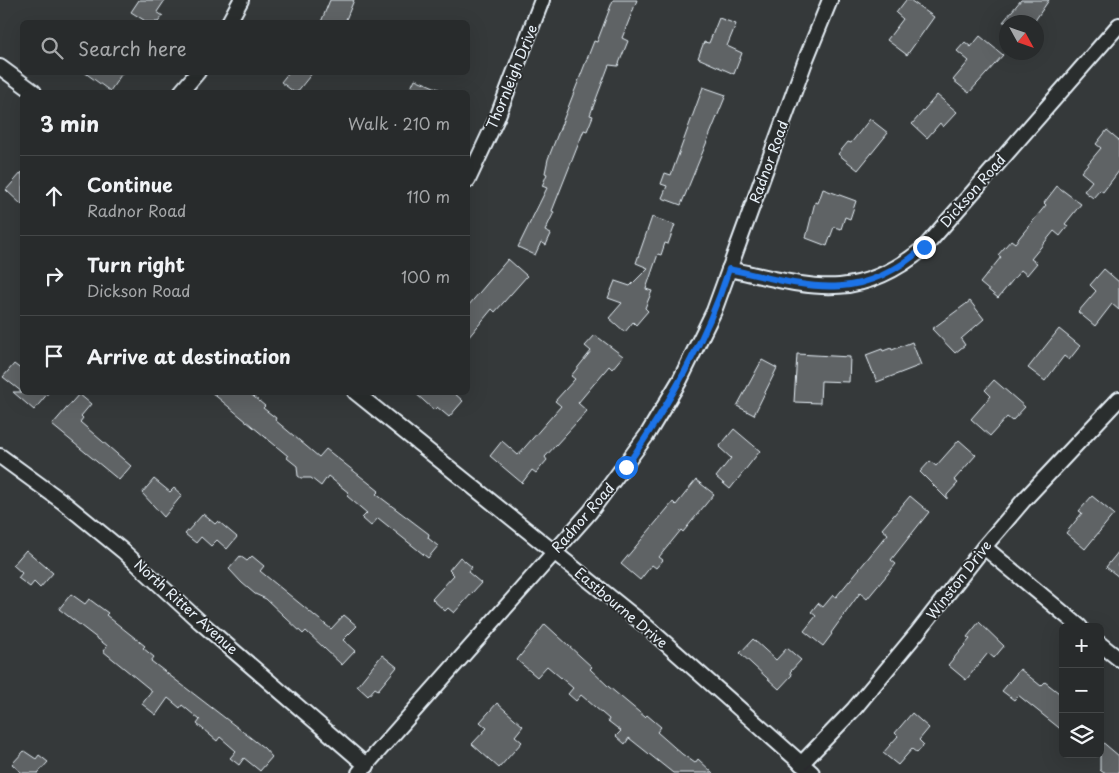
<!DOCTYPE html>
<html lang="en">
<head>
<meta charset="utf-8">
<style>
  body { margin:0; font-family:"Playpen Sans",sans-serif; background:#343738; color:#f1f3f6 }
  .controls { position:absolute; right:15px; bottom:15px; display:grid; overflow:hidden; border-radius:8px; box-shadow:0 5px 20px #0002 }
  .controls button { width:45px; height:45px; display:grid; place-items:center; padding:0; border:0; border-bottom:1px solid #444748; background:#282b2c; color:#f1f3f6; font:25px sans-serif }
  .compass { position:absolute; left:999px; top:15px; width:45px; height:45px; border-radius:50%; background:#282b2c; box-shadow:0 5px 20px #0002; rotate:130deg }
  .stop { position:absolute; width:15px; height:15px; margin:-11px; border:4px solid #1a73e8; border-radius:50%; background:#fff }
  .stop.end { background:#1a73e8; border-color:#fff; box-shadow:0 1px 5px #0008 }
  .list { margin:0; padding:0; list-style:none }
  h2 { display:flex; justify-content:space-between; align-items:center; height:65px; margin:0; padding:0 20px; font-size:21px }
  h2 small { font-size:16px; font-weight:400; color:#a5a7a9 }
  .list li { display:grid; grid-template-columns:32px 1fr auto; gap:15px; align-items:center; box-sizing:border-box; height:80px; padding:0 20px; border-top:1px solid #444748 }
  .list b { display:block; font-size:19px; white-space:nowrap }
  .list p { margin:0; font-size:16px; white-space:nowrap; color:#a5a7a9 }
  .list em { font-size:16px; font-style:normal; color:#a5a7a9 }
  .icon { flex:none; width:28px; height:28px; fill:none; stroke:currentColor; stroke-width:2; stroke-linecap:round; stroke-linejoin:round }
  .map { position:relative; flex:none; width:1119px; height:773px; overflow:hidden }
  .search { position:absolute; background:#282b2c; box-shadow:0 5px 20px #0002; left:20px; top:20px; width:450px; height:55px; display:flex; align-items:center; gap:12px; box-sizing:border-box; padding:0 18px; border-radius:8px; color:#a5a7a9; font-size:19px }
  .panel { position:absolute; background:#282b2c; box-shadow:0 5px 20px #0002; left:20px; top:90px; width:450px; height:305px; border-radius:8px }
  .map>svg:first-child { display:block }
  .building { fill:#5f6365; stroke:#e8f1f8 }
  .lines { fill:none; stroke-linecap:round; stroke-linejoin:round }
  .street-casing { stroke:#e8f1f8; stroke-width:18 }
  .street { stroke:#2a2d2e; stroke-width:14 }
  .route { stroke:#1a73e8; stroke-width:6 }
  .labels { text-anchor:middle; stroke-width:4; stroke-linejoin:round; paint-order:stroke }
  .street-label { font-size:14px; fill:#e8f1f8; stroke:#2a2d2e }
</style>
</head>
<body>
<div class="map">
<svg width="1119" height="773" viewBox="0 0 1119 773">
  <rect width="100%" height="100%" fill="#35393a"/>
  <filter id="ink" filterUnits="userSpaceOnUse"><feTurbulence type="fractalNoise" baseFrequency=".02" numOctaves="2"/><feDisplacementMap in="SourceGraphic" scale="10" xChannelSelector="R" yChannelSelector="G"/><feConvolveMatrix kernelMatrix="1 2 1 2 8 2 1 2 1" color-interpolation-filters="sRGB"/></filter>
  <g filter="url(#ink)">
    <!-- building -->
    <g class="building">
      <path d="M 139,0 L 165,0 L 157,12 L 163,16 L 158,22 L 147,22 L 131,12 Z"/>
      <path d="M 330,0 L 354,0 L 345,22 L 321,22 Z"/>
      <path d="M 613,0 L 637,0 L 622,38 L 628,41 L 618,66 L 609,65 L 590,115 L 593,116 L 587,131 L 584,130 L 552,211 L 554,212 L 545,231 L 551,234 L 546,245 L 541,242 L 535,255 L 518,247 L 547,188 L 542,186 L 547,174 L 545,173 L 548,159 L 594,41 L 597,42 Z"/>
      <path d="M 906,0 L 910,0 L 934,17 L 907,55 L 887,40 L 903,19 L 896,13 Z"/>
      <path d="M 1021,0 L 1049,0 L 1034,22 L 1003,22 Z"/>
      <path d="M 719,18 L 736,24 L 727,46 L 742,53 L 734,74 L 698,58 L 704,42 L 709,43 Z"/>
      <path d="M 980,36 L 1003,55 L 969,93 L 953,80 L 969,61 L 957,51 L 965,42 L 971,47 Z"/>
      <path d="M 84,72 L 123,72 L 110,91 Z"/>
      <path d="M 289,72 L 313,72 L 297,92 L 294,92 L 281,82 Z"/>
      <path d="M 415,79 L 446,92 L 409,92 Z"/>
      <path d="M 703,87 L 726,95 L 681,205 L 662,198 L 667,186 L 661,184 L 665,173 L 671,175 Z"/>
      <path d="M 937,95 L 957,112 L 943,127 L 940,123 L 927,138 L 912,124 Z"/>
      <path d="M 870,119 L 888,133 L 858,170 L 838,154 L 848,142 L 851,143 Z"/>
      <path d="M 1107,130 L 1119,140 L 1119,171 L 1103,192 L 1100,190 L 1093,198 L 1084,191 L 1092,181 L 1081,172 L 1101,148 L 1096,144 Z"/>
      <path d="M 22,172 L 22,205 L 6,190 Z"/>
      <path d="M 1057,186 L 1081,204 L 1065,224 L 1068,226 L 1060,236 L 1054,231 L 1031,259 L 1037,263 L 1027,275 L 1021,270 L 998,298 L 980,283 L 1001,257 L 998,255 L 1011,240 L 1015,243 L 1046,205 L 1044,203 Z"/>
      <path d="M 823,189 L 856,201 L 850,219 L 845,217 L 841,229 L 834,227 L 827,246 L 806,238 L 815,202 L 818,203 Z"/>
      <path d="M 652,217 L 675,225 L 668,244 L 665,243 L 661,255 L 658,254 L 646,289 L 652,291 L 645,308 L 648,311 L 636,325 L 633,322 L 625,332 L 609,318 L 622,303 L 608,298 L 615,281 L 630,286 L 648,268 L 636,263 Z"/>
      <path d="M 508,259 L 527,276 L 495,312 L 492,309 L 468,338 L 468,306 Z"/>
      <path d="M 1104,269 L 1119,282 L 1119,310 L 1112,304 L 1095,326 L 1078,312 L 1096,291 L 1090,285 Z"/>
      <path d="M 970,301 L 984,319 L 961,339 L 965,345 L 955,353 L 932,329 Z"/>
      <path d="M 1059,329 L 1080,346 L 1069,360 L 1064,356 L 1045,381 L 1028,368 Z"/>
      <path d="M 595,335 L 623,356 L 612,369 L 609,366 L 578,403 L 587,411 L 545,457 L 547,460 L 536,473 L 532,470 L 522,483 L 490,456 L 502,441 L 518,455 L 561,406 L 555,401 L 575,379 L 571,376 L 591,351 L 585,346 Z"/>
      <path d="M 912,342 L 921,365 L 877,382 L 866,355 L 882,349 L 883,351 L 891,348 L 892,350 Z"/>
      <path d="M 797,354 L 850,357 L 849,382 L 821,381 L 820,403 L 794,402 Z"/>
      <path d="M 762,360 L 777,368 L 754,415 L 737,406 Z"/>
      <path d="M 14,364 L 22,370 L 22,392 L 49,392 L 34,410 L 13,392 L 22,392 L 3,377 Z"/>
      <path d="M 994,380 L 1025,407 L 1012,421 L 1007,417 L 990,436 L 971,419 L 991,396 L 985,390 Z"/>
      <path d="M 211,392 L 248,392 L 265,406 L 263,408 L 276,418 L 275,420 L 319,457 L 326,449 L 350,468 L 379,491 L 376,494 L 429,534 L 428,538 L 438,546 L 428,558 L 378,518 L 371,526 L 362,518 L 367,513 L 347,496 L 349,493 L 328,476 L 321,486 L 311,478 L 301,478 L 298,476 L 297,466 L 287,458 L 288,456 Z"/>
      <path d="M 414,392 L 453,392 L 463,401 L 449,417 L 437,407 L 434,410 Z"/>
      <path d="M 79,394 L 91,404 L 81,416 L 83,418 L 80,422 L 131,466 L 119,480 L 52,425 Z"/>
      <path d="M 734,429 L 760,451 L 730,489 L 716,477 L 731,458 L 719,447 Z"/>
      <path d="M 959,440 L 976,455 L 954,480 L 958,483 L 947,495 L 947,499 L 920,472 L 930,461 L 936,466 Z"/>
      <path d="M 154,479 L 170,492 L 174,488 L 182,495 L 164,517 L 142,493 Z"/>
      <path d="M 696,480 L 714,494 L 683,532 L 681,530 L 659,557 L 663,560 L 656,568 L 652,565 L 640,580 L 621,564 L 673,502 L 676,505 Z"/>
      <path d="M 910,496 L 929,512 L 891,560 L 896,564 L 867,599 L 860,593 L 831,633 L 832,634 L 823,646 L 804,631 L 816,616 L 811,612 L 818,603 L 823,607 L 833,595 L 836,597 L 888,534 L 882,529 Z"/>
      <path d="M 1092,496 L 1114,514 L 1085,549 L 1066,533 L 1082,513 L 1079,511 Z"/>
      <path d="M 203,514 L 215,524 L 218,521 L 237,537 L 227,549 L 217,540 L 211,546 L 201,537 L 196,543 L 185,534 Z"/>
      <path d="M 26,550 L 53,573 L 40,588 L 34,582 L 30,587 L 18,578 L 22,573 L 13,565 Z"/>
      <path d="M 1119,551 L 1119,577 L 1106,567 Z"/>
      <path d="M 240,556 L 247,561 L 252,556 L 264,566 L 260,571 L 331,629 L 344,615 L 357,626 L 343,640 L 355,651 L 342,665 L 306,631 L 303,634 L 266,599 L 255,594 L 242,583 L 229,569 Z"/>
      <path d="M 460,557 L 472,567 L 468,572 L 481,583 L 454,613 L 448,608 L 445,611 L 432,599 L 454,575 L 449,570 Z"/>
      <path d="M 71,594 L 85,604 L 89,599 L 108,613 L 106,615 L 145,646 L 143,648 L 154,657 L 151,661 L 264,748 L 272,757 L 260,771 L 244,758 L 239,765 L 230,758 L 236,751 L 220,737 L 217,741 L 197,724 L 200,720 L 182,705 L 180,708 L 168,698 L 156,715 L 142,704 L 152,691 L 103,651 L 107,646 L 59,609 Z"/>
      <path d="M 979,622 L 1004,646 L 994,658 L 988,653 L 966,680 L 948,665 L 970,639 L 967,637 Z"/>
      <path d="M 545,624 L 592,667 L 590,669 L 609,687 L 645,717 L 647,715 L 661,727 L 657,732 L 682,754 L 695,763 L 698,759 L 713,773 L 673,773 L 629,738 L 625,744 L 616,736 L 621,731 L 608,721 L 609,719 L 581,695 L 576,701 L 568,694 L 573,688 L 547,666 L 537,677 L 517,660 Z"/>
      <path d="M 753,639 L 776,660 L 787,648 L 801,660 L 790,672 L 792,675 L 779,689 L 740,653 Z"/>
      <path d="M 382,655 L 397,667 L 378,690 L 375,688 L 368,696 L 357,686 Z"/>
      <path d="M 1020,669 L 1041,686 L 1045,682 L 1063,696 L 1063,731 L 1018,695 L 1014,700 L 1002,691 Z"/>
      <path d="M 497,703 L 523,726 L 515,736 L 522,742 L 499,768 L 472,744 L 487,728 L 480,722 Z"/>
      <path d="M 912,713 L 929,728 L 919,740 L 924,745 L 917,753 L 912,749 L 898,765 L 883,753 L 898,736 L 895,733 Z"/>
      <path d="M 1100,740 L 1119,756 L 1119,773 L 1104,773 L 1100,770 Z"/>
      <path d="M 24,751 L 36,759 L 39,755 L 48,762 L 38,773 L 22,773 L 12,764 Z"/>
    </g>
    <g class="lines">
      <!-- street casing -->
      <g class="street-casing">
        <g id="street">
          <path d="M 229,22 L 241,0"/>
          <path d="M 0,67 L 34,92"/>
          <path d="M 181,92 L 198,72"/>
          <path d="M 468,180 L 497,118 L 542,0"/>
          <path d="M 729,269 C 808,286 855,305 924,248 L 1119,25"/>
          <path d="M 355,392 L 646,626 L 812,773"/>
          <path d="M 0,456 L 63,502 L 123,551 L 199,621 L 367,766"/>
          <path d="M 984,547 L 1080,627"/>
          <path d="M 1100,644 L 1119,659"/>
          <path d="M 801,764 L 854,709 L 917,633 L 984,547 L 1024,500 L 1119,399"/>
          <path d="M 359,773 L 590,512 L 647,435 L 680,380 L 714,311 L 806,59 L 830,0"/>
        </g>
      </g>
      <!-- street -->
      <use href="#street" class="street"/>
    </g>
  </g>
  <g class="lines" filter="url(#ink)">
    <!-- route -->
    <path class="route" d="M 626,467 C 668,405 706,341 729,269 C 806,286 859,306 924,247"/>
  </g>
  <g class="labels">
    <!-- street labels -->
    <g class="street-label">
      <text transform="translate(512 77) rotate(-68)" y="5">Thornleigh Drive</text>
      <text transform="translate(769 162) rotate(-70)" y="5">Radnor Road</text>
      <text transform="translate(973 191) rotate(-49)" y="5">Dickson Road</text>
      <text transform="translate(583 518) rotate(-49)" y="5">Radnor Road</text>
      <text transform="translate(959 580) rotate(-52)" y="5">Winston Drive</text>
      <text transform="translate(186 607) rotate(42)" y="5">North Ritter Avenue</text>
      <text transform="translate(621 608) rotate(40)" y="5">Eastbourne Drive</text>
    </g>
  </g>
</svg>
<div class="controls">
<button>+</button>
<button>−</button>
<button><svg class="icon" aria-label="layers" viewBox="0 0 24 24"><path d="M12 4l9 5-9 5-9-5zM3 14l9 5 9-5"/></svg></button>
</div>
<svg class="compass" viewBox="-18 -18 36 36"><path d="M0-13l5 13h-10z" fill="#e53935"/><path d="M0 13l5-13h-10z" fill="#a5a7a9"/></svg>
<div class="stop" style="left:626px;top:467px"></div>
<div class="stop end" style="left:924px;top:247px"></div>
<div class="search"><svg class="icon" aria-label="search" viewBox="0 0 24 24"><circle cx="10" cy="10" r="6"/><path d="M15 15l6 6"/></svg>Search here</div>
<section class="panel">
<h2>3 min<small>Walk · 210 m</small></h2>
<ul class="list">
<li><svg class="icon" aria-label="ahead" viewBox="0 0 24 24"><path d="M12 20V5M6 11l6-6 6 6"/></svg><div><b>Continue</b><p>Radnor Road</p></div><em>110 m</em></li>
<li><svg class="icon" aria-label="right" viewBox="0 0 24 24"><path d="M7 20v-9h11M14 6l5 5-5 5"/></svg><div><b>Turn right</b><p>Dickson Road</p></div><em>100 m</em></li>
<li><svg class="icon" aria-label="arrive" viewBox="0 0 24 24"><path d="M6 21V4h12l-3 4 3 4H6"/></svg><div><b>Arrive at destination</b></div></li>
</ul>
</section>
</div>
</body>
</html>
